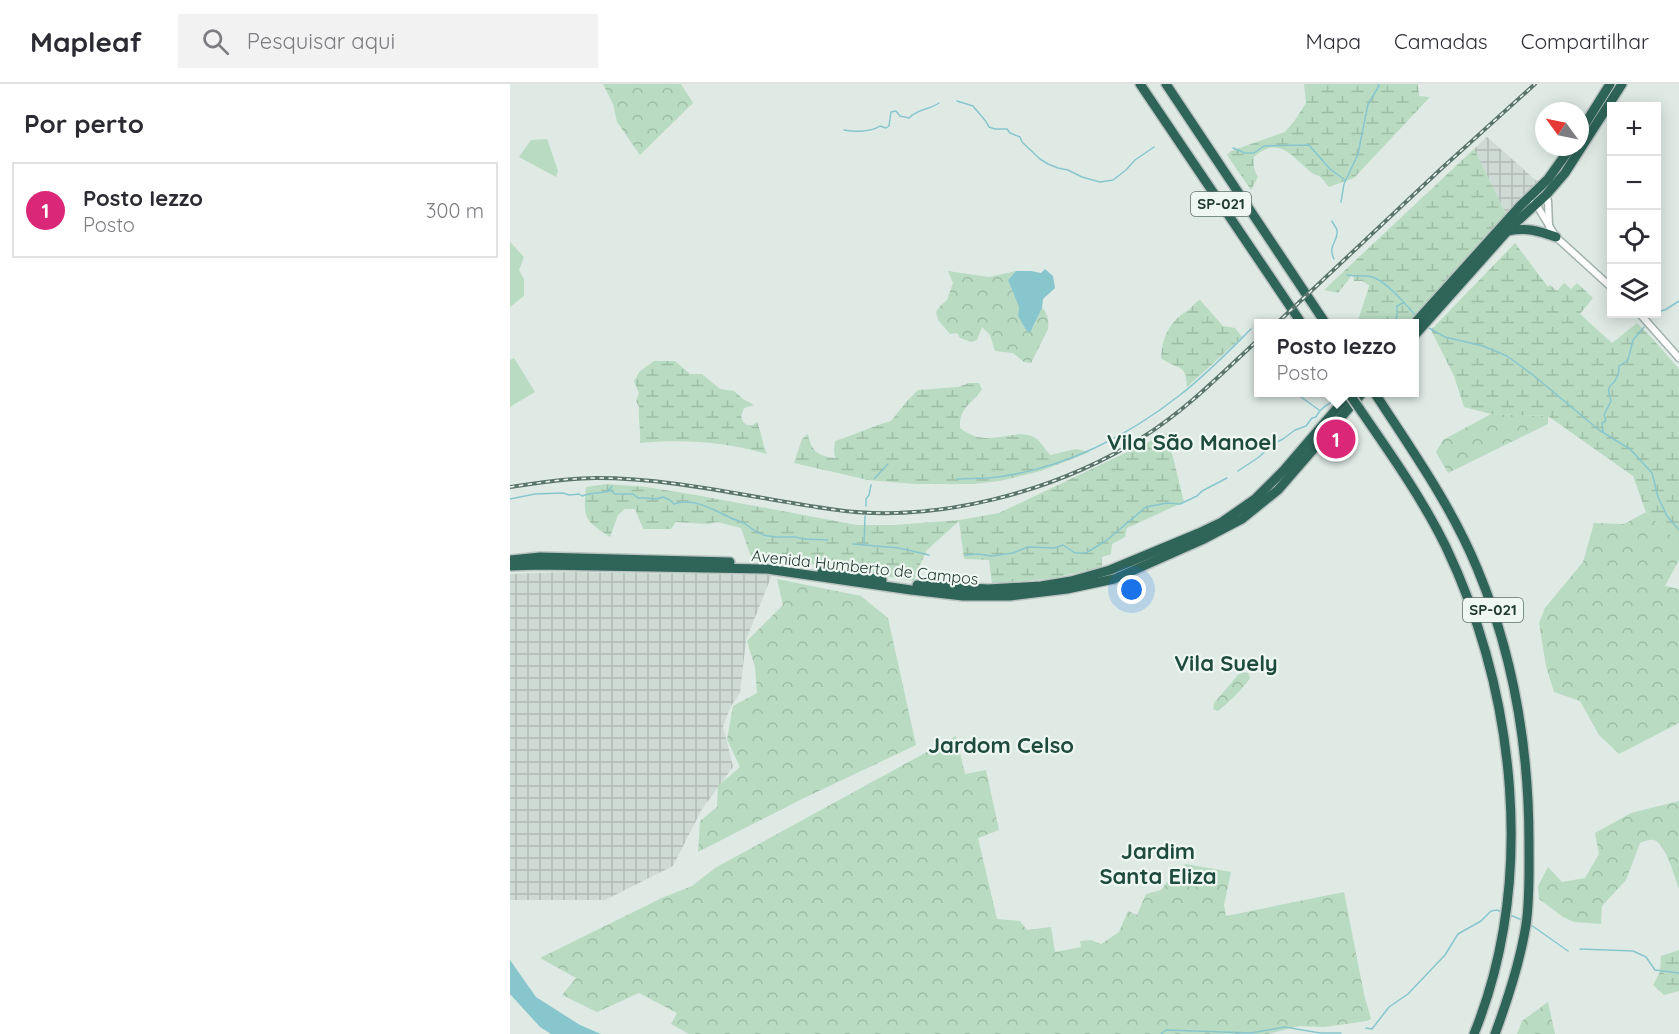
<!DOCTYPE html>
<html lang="pt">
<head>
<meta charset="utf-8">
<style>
  body { margin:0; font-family:Quicksand,sans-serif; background:#f2f2f3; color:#2b2b33 }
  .controls { position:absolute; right:18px; top:18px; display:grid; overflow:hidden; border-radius:0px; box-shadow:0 3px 15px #0003 }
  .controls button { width:54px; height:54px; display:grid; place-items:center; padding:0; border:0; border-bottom:2px solid #e1e1e2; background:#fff; color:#2b2b33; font:30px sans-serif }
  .compass { position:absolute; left:1025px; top:18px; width:54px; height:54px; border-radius:50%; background:#fff; box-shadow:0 3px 15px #0003; rotate:303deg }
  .you { position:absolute; left:622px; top:506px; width:21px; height:21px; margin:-15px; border:4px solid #fff; border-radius:50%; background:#1a73e8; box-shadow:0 0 0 9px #1a73e833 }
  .badge { display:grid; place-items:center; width:39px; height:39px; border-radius:50%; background:#db2777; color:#fff; font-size:20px; font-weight:700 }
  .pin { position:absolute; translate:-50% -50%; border:3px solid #fff; box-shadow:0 2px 6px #0006 }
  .popup { position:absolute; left:744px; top:235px; width:165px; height:78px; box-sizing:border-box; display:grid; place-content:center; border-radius:0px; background:#fff; filter:drop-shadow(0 2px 4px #0005); font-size:20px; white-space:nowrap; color:#7c7c81 }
  .popup b { font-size:22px; color:#2b2b33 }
  .popup::after { content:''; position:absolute; left:50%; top:100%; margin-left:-12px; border:12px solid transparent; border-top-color:#fff }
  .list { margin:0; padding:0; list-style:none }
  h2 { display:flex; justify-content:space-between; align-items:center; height:78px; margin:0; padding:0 24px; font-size:26px }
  h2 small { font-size:20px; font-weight:400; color:#7c7c81 }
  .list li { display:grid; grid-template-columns:39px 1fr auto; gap:18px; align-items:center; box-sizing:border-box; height:96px; margin:0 12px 12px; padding:0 12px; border:2px solid #e1e1e2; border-radius:0px }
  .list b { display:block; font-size:22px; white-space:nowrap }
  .list p { margin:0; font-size:20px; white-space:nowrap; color:#7c7c81 }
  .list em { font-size:20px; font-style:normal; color:#7c7c81 }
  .icon { flex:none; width:33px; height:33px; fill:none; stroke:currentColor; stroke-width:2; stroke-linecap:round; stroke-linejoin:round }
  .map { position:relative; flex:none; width:1169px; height:950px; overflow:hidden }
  header { display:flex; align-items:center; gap:36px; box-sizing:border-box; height:84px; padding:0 30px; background:#fff; border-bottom:2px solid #e1e1e2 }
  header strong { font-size:28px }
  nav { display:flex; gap:33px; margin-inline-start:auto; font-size:21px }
  .search { width:420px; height:54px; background:#f2f2f3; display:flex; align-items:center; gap:15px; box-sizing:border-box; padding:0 21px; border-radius:0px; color:#7c7c81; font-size:22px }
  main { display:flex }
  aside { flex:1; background:#fff }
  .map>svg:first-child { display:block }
  .industrial { fill:url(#industrial-grid) }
  .grass { fill:#b8dbc1 }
  .forest { fill:url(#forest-crowns) }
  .wetland { fill:url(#wetland-marsh) }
  .water { fill:#88c6ce }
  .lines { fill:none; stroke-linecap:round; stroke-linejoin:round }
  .stream { stroke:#88c6ce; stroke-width:1.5 }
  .minor-casing { stroke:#a2b2ac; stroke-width:9 }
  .highway-casing { stroke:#bcc4c2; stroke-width:12 }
  .minor { stroke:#fff; stroke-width:6 }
  .highway { stroke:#2e6558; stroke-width:9 }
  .rail-casing { stroke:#5b756d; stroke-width:4 }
  .rail { stroke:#eff7f3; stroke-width:1.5; stroke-dasharray:4.5; stroke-linecap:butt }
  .highway-bridge-casing { stroke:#bcc4c2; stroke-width:12; stroke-linecap:butt }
  .highway-bridge { stroke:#2e6558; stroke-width:9 }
  .labels { text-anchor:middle; stroke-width:4.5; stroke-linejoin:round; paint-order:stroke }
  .shield { fill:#eff7f3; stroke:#5f736c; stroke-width:1.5 }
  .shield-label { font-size:15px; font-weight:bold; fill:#213a32 }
  .street-label { font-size:16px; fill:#213a32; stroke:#eff7f3 }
  .district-label { font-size:22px; font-weight:bold; fill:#1e4b3e; stroke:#eff7f3 }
</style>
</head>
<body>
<header>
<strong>Mapleaf</strong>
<div class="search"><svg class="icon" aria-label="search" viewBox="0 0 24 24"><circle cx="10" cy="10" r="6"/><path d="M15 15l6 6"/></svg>Pesquisar aqui</div>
<nav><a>Mapa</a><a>Camadas</a><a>Compartilhar</a></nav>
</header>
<main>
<aside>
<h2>Por perto<small></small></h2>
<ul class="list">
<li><span class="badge">1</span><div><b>Posto Iezzo</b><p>Posto</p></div><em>300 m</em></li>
</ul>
</aside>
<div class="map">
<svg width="1169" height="950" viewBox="0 0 1169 950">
  <defs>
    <pattern id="industrial-grid" width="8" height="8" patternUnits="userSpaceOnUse" patternTransform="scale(1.5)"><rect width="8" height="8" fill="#cedad4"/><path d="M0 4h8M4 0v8" fill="none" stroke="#b1bcb6"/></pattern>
    <pattern id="forest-crowns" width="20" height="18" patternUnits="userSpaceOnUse" patternTransform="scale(1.5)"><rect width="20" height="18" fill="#b8dbc1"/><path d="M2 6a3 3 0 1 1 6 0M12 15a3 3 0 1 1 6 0" fill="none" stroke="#9ebda6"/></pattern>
    <pattern id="wetland-marsh" width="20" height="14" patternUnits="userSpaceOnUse" patternTransform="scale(1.5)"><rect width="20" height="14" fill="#b8dbc1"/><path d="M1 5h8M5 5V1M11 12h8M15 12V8" fill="none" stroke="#9ebda6"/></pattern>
  </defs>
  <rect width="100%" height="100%" fill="#dfeae5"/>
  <!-- industrial -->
  <g class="industrial">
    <path d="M 977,53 L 1029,99 L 997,132 L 964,65 Z"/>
    <path d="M 55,488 L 262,491 L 236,556 L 230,609 L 221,622 L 213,642 L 223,683 L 192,725 L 163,782 L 95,816 L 0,816 L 0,490 Z"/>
  </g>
  <!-- grass -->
  <g class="grass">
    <path d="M 37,55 L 48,87 L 46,93 L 9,73 L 21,56 Z"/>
    <path d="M 0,158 L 14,173 L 9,186 L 14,195 L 14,212 L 0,223 Z"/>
    <path d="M 4,274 L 25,308 L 0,323 L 0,276 Z"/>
  </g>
  <!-- forest -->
  <g class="forest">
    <path d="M 93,0 L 171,0 L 183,19 L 130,71 L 107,38 L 103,20 Z"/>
    <path d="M 438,187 L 479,193 L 506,187 L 498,196 L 509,223 L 508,232 L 516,246 L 520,248 C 525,242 528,232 532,224 C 538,229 539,238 538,245 L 521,279 L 514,278 L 503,269 L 485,267 L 480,251 L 472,243 L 467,256 L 461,258 L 450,254 L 447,249 L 440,250 L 428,236 L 426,228 L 430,222 L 437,216 L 443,199 Z"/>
    <path d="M 981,330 L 1038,332 L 1038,340 L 938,389 L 926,368 L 933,356 Z"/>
    <path d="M 1136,428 L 1169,459 L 1169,476 L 1155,502 L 1169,505 L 1169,639 L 1109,670 L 1089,651 L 1070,617 L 1044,608 L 1036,582 L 1029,539 L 1035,524 L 1073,478 L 1084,439 L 1114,440 Z"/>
    <path d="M 267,495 L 351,512 L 378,534 L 406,661 L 292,715 L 188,768 L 190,737 L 207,723 L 208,702 L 230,683 L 217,655 L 223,622 L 247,609 L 245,583 L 237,557 L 273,521 Z"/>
    <path d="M 733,588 L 738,589 L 740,594 C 731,607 720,617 708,627 L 703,625 L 704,619 L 728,591 Z"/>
    <path d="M 446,652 L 455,690 L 476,686 L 489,746 L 468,754 L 487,835 L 510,837 L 517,846 L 541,843 L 545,868 L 571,863 L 570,857 L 581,856 L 591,860 L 609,848 L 618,827 L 627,831 L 636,810 L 651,806 L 665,788 L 676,780 L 721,788 L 714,821 L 716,832 L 834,808 L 854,910 L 861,935 L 857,937 L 814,943 L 789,942 L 758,950 L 179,950 L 161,940 L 167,929 L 129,909 L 87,928 L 52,911 L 66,894 L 30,874 L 154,813 L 182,802 L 205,784 Z"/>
    <path d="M 1169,717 L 1169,805 C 1165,794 1156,760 1144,756 C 1139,755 1135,757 1130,759 L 1116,796 L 1092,822 L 1091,840 L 1064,838 L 1053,833 L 1029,815 L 1028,802 L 1038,783 L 1052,798 L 1075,794 L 1089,770 L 1085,749 L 1121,729 Z"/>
    <path d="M 1038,918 L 1045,950 L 1007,950 L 1012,937 Z"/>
  </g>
  <!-- wetland -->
  <g class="wetland">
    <path d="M 794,0 L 908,0 L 909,12 L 920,13 L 844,94 L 819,103 C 816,100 813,94 809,92 C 806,91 803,90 801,88 C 781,72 769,51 744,73 C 743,81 744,87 748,93 L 741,106 L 717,71 L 721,67 L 775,48 L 785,36 L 796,19 Z"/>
    <path d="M 964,65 L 997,132 L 900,239 L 847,239 L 858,206 L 859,201 L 852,197 L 844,197 L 843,190 L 828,209 L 814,206 Z"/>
    <path d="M 1005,159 L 1038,203 L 1040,201 L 1047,207 L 1054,199 L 1061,205 L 1067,199 L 1083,214 L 1070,230 L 1102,259 L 1127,239 L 1141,253 L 1169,285 L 1169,459 L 1136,428 L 1123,392 L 1038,332 L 981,330 L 954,323 L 944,292 L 921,246 Z"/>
    <path d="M 690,216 L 713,242 L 725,244 L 732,253 L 677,303 C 676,278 668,287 651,274 C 652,257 657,242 671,231 C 673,229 677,228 679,226 C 683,222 684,219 690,216 Z"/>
    <path d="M 144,277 L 165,277 L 180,290 L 192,290 L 210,305 L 224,307 L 233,315 L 244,321 L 234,324 C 230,332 230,336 237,341 L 243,341 L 247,338 C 252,349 252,360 257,370 C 215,358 174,355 130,359 C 131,347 128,335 129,323 L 126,317 L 129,309 L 124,297 L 130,287 Z"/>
    <path d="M 459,299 L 469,299 L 472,305 C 462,321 449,322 450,344 C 480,368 507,339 528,356 C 532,360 536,366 540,371 L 566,365 L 580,368 L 531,387 L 490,397 L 463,400 L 404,400 L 358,396 L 284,379 L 292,355 L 298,350 C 301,367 308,372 325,374 L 324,366 L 325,357 C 345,351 362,342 381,337 L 397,317 L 408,306 L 448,303 Z"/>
    <path d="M 657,349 L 674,418 L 617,444 L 615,453 L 602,460 L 601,470 L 592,473 L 592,483 L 544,494 L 482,500 L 479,476 L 454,475 L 449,437 L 417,466 L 407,487 L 404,497 L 323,483 L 241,473 L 231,444 L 207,438 L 197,440 L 166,438 L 161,445 L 133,445 L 125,425 L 115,425 L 108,431 L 100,453 C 74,436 73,434 76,403 L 96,400 L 136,403 L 186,411 L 347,441 L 384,441 L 450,436 L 489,429 Z"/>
    <path d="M 1169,866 L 1169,907 L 1154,911 L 1143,901 L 1150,888 L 1151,872 Z"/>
  </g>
  <!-- water -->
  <g class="water">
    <path d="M 535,185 L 543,192 L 545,204 L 533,215 L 532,224 L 520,249 L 516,246 L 508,232 L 509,223 L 498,196 L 506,187 L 521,187 L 531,189 Z"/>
    <path d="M 0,876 L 26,913 L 70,941 L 91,950 L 41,950 L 30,943 L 0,910 Z"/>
  </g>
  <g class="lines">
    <!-- stream -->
    <g class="stream">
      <path d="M 447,17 L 463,22 C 468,29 476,35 479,43 L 485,45 L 497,45 L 500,49 L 510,53 L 512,58 L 530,75 L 538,80 L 548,84 L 558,86 L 572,93 L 590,98 L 603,96 L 616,86 L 625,76 L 644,63"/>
      <path d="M 334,46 C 345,48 361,48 370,42 L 376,44 L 379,42 L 381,28 L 386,27 L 390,32 L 399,34 C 407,25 419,26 429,19"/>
      <path d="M 723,64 L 735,69 L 744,69 L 754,62 L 799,61 L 820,85 L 835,96"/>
      <path d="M 831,118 L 834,100 L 848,70 L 858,20 L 869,2 L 868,0"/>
      <path d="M 822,137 C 823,140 826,143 827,146 C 829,157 817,161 824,175"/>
      <path d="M 837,191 C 846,193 857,190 865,194 C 880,201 896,221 907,233"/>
      <path d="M 1146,228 L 1155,226 L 1169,217"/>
      <path d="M 1141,232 L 1145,230"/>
      <path d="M 881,240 L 885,238 L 887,232 L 887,222 L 893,219"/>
      <path d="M 919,244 L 935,253 L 973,262 L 997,272 L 1023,291 L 1089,346 L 1120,365 L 1142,389 L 1148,413 L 1157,432 L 1169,446"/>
      <path d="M 784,308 L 809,326"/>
      <path d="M 1093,348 L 1092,339 L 1096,337 L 1094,331 L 1101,317 C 1095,296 1102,306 1107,293 C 1109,289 1109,285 1109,282 L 1118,276 L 1123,256 L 1134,243"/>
      <path d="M 728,387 L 749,373 L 763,360 L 773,355 L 785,346 L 796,342 L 802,334 L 806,333 C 810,324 821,318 830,315"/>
      <path d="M 364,395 L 378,380"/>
      <path d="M 447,395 C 460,394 474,395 488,393 C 555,384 618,352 670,311 C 696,291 718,268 741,245"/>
      <path d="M 97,408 L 102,402"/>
      <path d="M 0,415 L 25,410 L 53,409 L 59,411 L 69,410 L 72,412 C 82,408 92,410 101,406 L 105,410 L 123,410 L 128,414 C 137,412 143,418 153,413 L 160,416 L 164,420 C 183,413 204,426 221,434 C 225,436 230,437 234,439 C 241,444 245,448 254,451 C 263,454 272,453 281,453 C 286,452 290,455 295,455 C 302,456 311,455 318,456"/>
      <path d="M 356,422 L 356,415 L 359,411 L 361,401"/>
      <path d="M 343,460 L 389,464 L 419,471"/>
      <path d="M 354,461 L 355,432"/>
      <path d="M 455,471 L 468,470 L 482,472 L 503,469 L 518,463 L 544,464 L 553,461 L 565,469 L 576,469 L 597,456 L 636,423 L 657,419 L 670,420 L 687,412 L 692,407 L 717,394"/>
      <path d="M 1000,831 L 1012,836"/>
      <path d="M 1021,841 L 1058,867"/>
      <path d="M 1070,865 L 1123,867 L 1136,873 L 1145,886 L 1169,889"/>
      <path d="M 856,944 L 862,945 L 879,923 L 898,910 L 935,871 L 948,850 L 971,837 L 981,827 L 987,826 L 992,828"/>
      <path d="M 651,950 L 656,946 L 741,949 L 775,943 L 810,949 L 831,949"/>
    </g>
    <!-- minor casing -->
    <g class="minor-casing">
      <g id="minor">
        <path d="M 1036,110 L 1038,117 L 1039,142"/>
        <path d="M 1023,119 L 1029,125 L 1046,153 L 1102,204"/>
        <path d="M 1130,230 L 1169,274"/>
      </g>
    </g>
    <!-- highway casing -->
    <g class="highway-casing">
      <g id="highway">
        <path d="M 630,0 L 792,240"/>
        <path d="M 656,0 L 816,240"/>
        <path d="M 1070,48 L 1100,0"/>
        <path d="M 998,147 C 1016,143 1029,147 1046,153"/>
        <path d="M 904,240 L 1010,122 L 1038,95 L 1061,63"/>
        <path d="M 904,252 L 1001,143 L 1036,111 L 1055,89 L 1112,0"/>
        <path d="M 864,308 C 901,365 941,421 967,484 C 1004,572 1019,665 1019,759 C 1019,787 1020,814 1016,841 C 1010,878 998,915 985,950"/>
        <path d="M 849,324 C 880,369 912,414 936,463 C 1006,611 1026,796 964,950"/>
        <path d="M 0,476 L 30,473 L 220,478"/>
        <path d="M 0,482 L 31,481 L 257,485 L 401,506 L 453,512 L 500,512 L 557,505 L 604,495 L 692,456 L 732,435 L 768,406 L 853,308"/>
        <path d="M 312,487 L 372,496"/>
        <path d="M 407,501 L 478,505 L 531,502 L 561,497 L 600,486 L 689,449 L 712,438 L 745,415 L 774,386 L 841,308"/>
      </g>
    </g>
    <!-- minor -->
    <use href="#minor" class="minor"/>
    <!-- highway -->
    <use href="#highway" class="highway"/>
    <!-- rail casing -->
    <g class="rail-casing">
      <g id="rail">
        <path d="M 766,240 L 932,84 L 1025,0"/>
        <path d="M 0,403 C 28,399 57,394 86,394 C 165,394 242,414 320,425 C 423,441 546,408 633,353 C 676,326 711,290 748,256"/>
      </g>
    </g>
    <!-- rail -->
    <use href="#rail" class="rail"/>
    <!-- highway-bridge casing -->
    <g class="highway-bridge-casing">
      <path id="highway-bridge" d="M 838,308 L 849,324"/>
    </g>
    <!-- highway-bridge -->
    <use href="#highway-bridge" class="highway-bridge"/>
  </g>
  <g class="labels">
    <!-- shield labels -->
    <g class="shield">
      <rect x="681" y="108" width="60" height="24" rx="4.5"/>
      <rect x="953" y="514" width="60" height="24" rx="4.5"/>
    </g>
    <g class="shield-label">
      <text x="711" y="125">SP-021</text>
      <text x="983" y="531">SP-021</text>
    </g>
    <!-- street labels -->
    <g class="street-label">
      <text transform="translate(355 483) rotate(6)" y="6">Avenida Humberto de Campos</text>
    </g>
    <!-- district labels -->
    <g class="district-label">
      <text x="682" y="366">Vila São Manoel</text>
      <text x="716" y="587">Vila Suely</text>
      <text x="491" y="669">Jardom Celso</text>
      <text x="648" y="775">Jardim<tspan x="648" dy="25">Santa Eliza</tspan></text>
    </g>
  </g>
</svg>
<div class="controls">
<button>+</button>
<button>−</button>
<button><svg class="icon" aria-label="locate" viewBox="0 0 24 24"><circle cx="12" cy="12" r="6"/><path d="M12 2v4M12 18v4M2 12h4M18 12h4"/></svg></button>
<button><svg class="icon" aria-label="layers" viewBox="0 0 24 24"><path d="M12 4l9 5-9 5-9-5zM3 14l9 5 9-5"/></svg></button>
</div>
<svg class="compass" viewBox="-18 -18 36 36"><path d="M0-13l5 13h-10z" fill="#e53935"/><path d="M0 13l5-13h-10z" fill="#7c7c81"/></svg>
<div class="you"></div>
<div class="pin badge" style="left:826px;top:355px">1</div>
<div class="popup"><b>Posto Iezzo</b>Posto</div>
</div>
</main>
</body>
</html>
